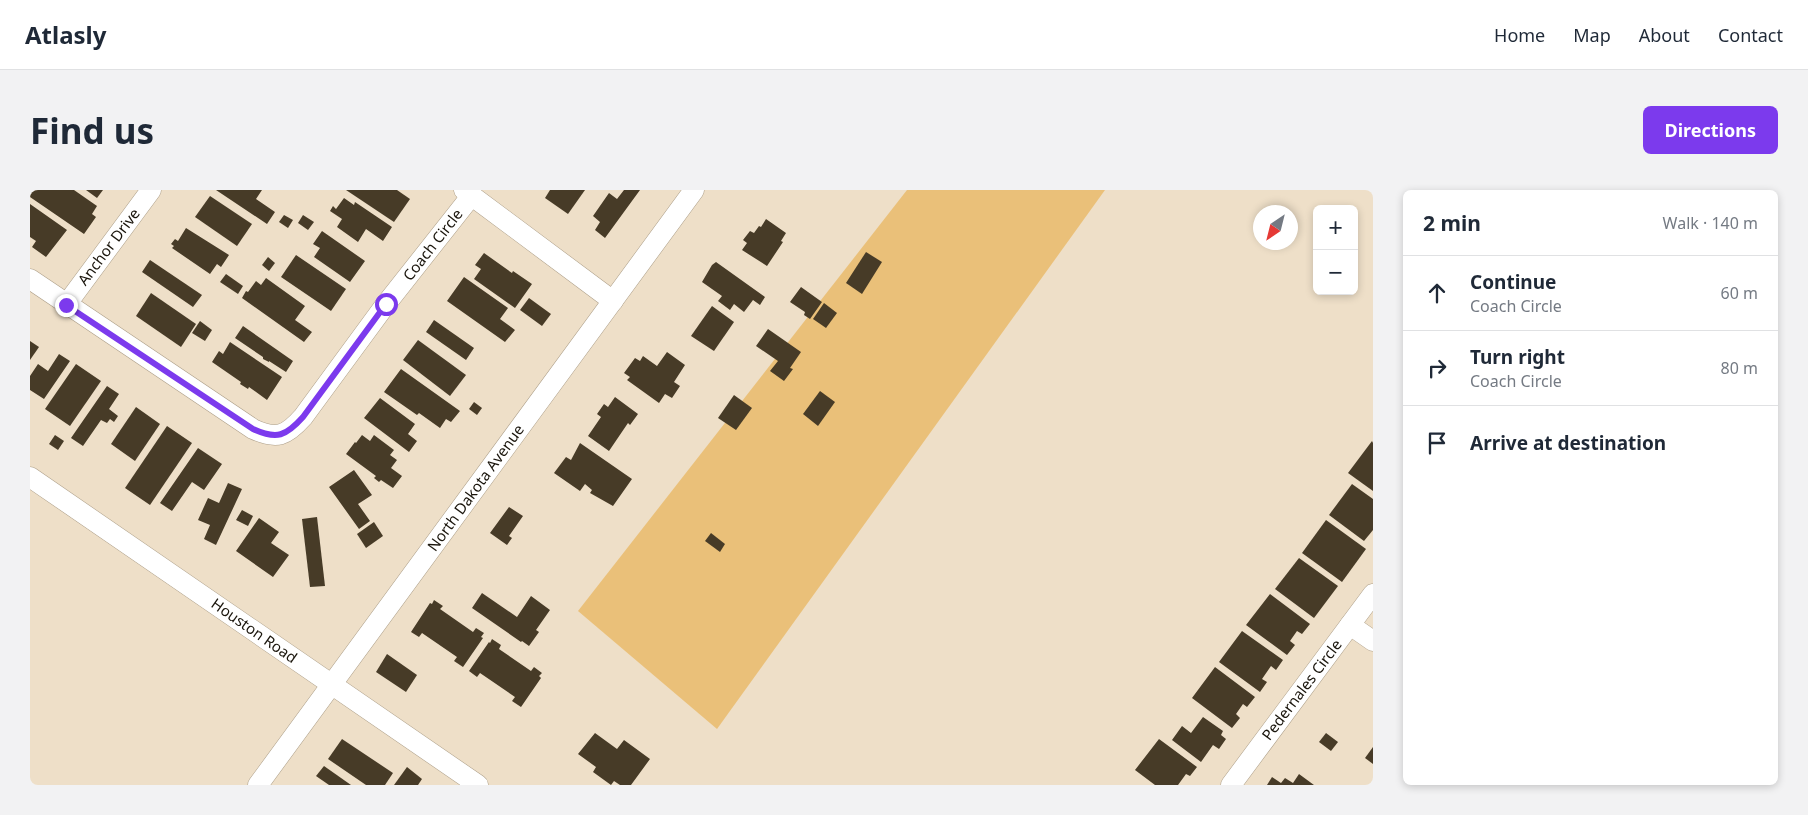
<!DOCTYPE html>
<html lang="en">
<head>
<meta charset="utf-8">
<style>
  body { margin:0; font-family:"Noto Sans",sans-serif; background:#f2f2f3; color:#1f2937 }
  .controls { position:absolute; right:15px; top:15px; display:grid; overflow:hidden; border-radius:8px; box-shadow:0 2px 8px #0003 }
  .controls button { width:45px; height:45px; display:grid; place-items:center; padding:0; border:0; border-bottom:1px solid #e0e1e3; background:#fff; color:#1f2937; font:25px sans-serif }
  .compass { position:absolute; left:1223px; top:15px; width:45px; height:45px; border-radius:50%; background:#fff; box-shadow:0 2px 8px #0003; rotate:215deg }
  .stop { position:absolute; width:15px; height:15px; margin:-11px; border:4px solid #7c3aed; border-radius:50%; background:#fff }
  .stop.end { background:#7c3aed; border-color:#fff; box-shadow:0 1px 5px #0008 }
  .list { margin:0; padding:0; list-style:none }
  h2 { display:flex; justify-content:space-between; align-items:center; height:65px; margin:0; padding:0 20px; font-size:21px }
  h2 small { font-size:16px; font-weight:400; color:#747a83 }
  .list li { display:grid; grid-template-columns:32px 1fr auto; gap:15px; align-items:center; box-sizing:border-box; height:75px; padding:0 20px; border-top:1px solid #e0e1e3 }
  .list b { display:block; font-size:19px; white-space:nowrap }
  .list p { margin:0; font-size:16px; white-space:nowrap; color:#747a83 }
  .list em { font-size:16px; font-style:normal; color:#747a83 }
  .icon { flex:none; width:28px; height:28px; fill:none; stroke:currentColor; stroke-width:2; stroke-linecap:round; stroke-linejoin:round }
  .map { position:relative; flex:none; width:1343px; height:595px; overflow:hidden; border-radius:8px }
  header { display:flex; align-items:center; gap:30px; box-sizing:border-box; height:70px; padding:0 25px; background:#fff; border-bottom:1px solid #e0e1e3 }
  header strong { font-size:24px }
  nav { display:flex; gap:28px; margin-inline-start:auto; font-size:18px }
  .intro { display:flex; align-items:center; justify-content:space-between; box-sizing:border-box; height:120px; padding:0 30px }
  h1 { margin:0; font-size:35px }
  .button { padding:12px 22px; border-radius:8px; background:#7c3aed; color:#fff; font-size:18px; font-weight:700 }
  main { display:flex; gap:30px; padding:0 30px }
  aside { flex:1; background:#fff; border-radius:8px; box-shadow:0 2px 8px #0003 }
  .map>svg:first-child { display:block }
  .green { fill:#eac079 }
  .building { fill:#473b27 }
  .lines { fill:none; stroke-linecap:round; stroke-linejoin:round }
  .street-casing { stroke:#ad9f89; stroke-width:21 }
  .street { stroke:#fff; stroke-width:20 }
  .route { stroke:#7c3aed; stroke-width:6 }
  .labels { text-anchor:middle; stroke-width:5; stroke-linejoin:round; paint-order:stroke }
  .street-label { font-size:15px; fill:#1a150c; stroke:#fff }
</style>
</head>
<body>
<header>
<strong>Atlasly</strong>
<nav><a>Home</a><a>Map</a><a>About</a><a>Contact</a></nav>
</header>
<div class="intro"><h1>Find us</h1><a class="button">Directions</a></div>
<main>
<div class="map">
<svg width="1343" height="595" viewBox="0 0 1343 595">
  <rect width="100%" height="100%" fill="#eedfc8"/>
  <!-- green -->
  <path class="green" d="M 877,0 L 1075,0 L 687,539 L 548,421 Z"/>
  <!-- building -->
  <g class="building">
    <path d="M 0,0 L 44,0 L 67,16 L 62,24 L 66,27 L 54,44 L 0,7 Z"/>
    <path d="M 56,0 L 73,0 L 67,8 Z"/>
    <path d="M 186,0 L 232,0 L 226,9 L 245,22 L 237,34 Z"/>
    <path d="M 316,0 L 367,0 L 380,9 L 364,32 Z"/>
    <path d="M 520,0 L 555,0 L 538,24 L 515,8 Z"/>
    <path d="M 594,0 L 610,0 L 575,48 L 565,40 L 570,32 L 563,26 L 579,3 L 587,9 Z"/>
    <path d="M 180,6 L 222,34 L 207,56 L 165,27 Z"/>
    <path d="M 314,8 L 324,15 L 325,12 L 362,37 L 353,51 L 336,39 L 328,52 L 307,37 L 312,29 L 300,21 L 303,16 L 306,19 Z"/>
    <path d="M 0,14 L 37,40 L 16,67 L 2,57 L 6,51 L 0,47 Z"/>
    <path d="M 254,25 L 263,30 L 258,38 L 249,32 Z"/>
    <path d="M 273,25 L 284,32 L 278,40 L 268,33 Z"/>
    <path d="M 736,29 L 756,43 L 751,51 L 753,52 L 737,76 L 712,60 L 717,53 L 713,50 L 720,41 L 724,43 L 729,36 L 731,37 Z"/>
    <path d="M 156,38 L 199,65 L 191,77 L 187,74 L 180,84 L 142,58 L 144,56 L 141,54 L 145,49 L 148,51 Z"/>
    <path d="M 292,41 L 335,71 L 320,92 L 284,67 L 290,58 L 283,54 Z"/>
    <path d="M 836,62 L 852,72 L 832,104 L 816,93 Z"/>
    <path d="M 454,63 L 482,83 L 483,81 L 502,94 L 485,118 L 444,89 L 451,79 L 445,75 Z"/>
    <path d="M 266,65 L 316,99 L 301,121 L 251,87 Z"/>
    <path d="M 238,67 L 245,73 L 239,81 L 232,75 Z"/>
    <path d="M 120,70 L 172,105 L 163,117 L 112,82 Z"/>
    <path d="M 686,72 L 735,107 L 730,115 L 723,110 L 714,122 L 704,114 L 700,120 L 688,111 L 692,106 L 672,92 L 682,75 Z"/>
    <path d="M 196,84 L 213,96 L 208,104 L 190,92 Z"/>
    <path d="M 434,87 L 478,118 L 470,129 L 485,140 L 475,152 L 417,111 Z"/>
    <path d="M 236,88 L 275,116 L 265,130 L 282,142 L 274,152 L 212,108 L 216,101 L 218,102 L 226,91 L 231,95 Z"/>
    <path d="M 771,97 L 792,112 L 780,129 L 774,125 L 775,122 L 760,112 Z"/>
    <path d="M 121,103 L 166,134 L 151,157 L 106,126 Z"/>
    <path d="M 499,108 L 521,124 L 512,136 L 490,120 Z"/>
    <path d="M 794,113 L 807,123 L 796,138 L 783,129 Z"/>
    <path d="M 682,116 L 704,132 L 684,161 L 661,146 Z"/>
    <path d="M 404,130 L 444,158 L 436,170 L 396,142 Z"/>
    <path d="M 170,131 L 182,140 L 175,151 L 162,143 Z"/>
    <path d="M 213,136 L 263,171 L 256,182 L 239,171 L 239,172 L 233,169 L 233,167 L 205,148 Z"/>
    <path d="M 738,139 L 771,162 L 760,178 L 763,179 L 754,191 L 740,181 L 748,171 L 726,156 Z"/>
    <path d="M 388,150 L 436,185 L 420,206 L 373,170 Z"/>
    <path d="M 0,151 L 9,157 L 0,170 Z"/>
    <path d="M 200,152 L 252,187 L 237,210 L 219,197 L 218,199 L 210,194 L 211,192 L 182,172 L 189,161 L 193,164 Z"/>
    <path d="M 637,162 L 655,175 L 644,192 L 650,196 L 642,208 L 635,204 L 629,213 L 597,190 L 600,187 L 594,183 L 605,168 L 610,171 L 613,166 L 627,176 Z"/>
    <path d="M 29,164 L 40,171 L 14,209 L 0,200 L 0,186 L 8,174 L 18,181 Z"/>
    <path d="M 46,174 L 71,191 L 40,236 L 15,219 Z"/>
    <path d="M 371,179 L 430,221 L 421,232 L 416,229 L 410,238 L 389,223 L 387,225 L 354,202 Z"/>
    <path d="M 77,196 L 89,204 L 79,219 L 88,226 L 84,232 L 80,229 L 77,233 L 71,230 L 53,256 L 41,248 Z"/>
    <path d="M 790,201 L 805,212 L 788,236 L 773,224 Z"/>
    <path d="M 704,205 L 722,218 L 706,240 L 688,228 Z"/>
    <path d="M 585,207 L 608,224 L 600,235 L 598,233 L 579,261 L 558,246 L 571,227 L 567,224 L 574,214 L 578,217 Z"/>
    <path d="M 350,208 L 385,234 L 378,244 L 387,251 L 379,262 L 334,228 Z"/>
    <path d="M 444,212 L 452,218 L 447,225 L 439,219 Z"/>
    <path d="M 106,217 L 130,234 L 105,271 L 81,254 Z"/>
    <path d="M 137,236 L 162,253 L 120,315 L 95,298 Z"/>
    <path d="M 25,245 L 34,251 L 28,260 L 19,254 Z"/>
    <path d="M 332,245 L 340,251 L 344,245 L 364,260 L 360,265 L 367,270 L 361,278 L 372,286 L 363,298 L 351,290 L 349,292 L 344,288 L 346,286 L 316,264 L 325,252 L 326,253 Z"/>
    <path d="M 1342,251 L 1343,253 L 1343,301 L 1318,283 Z"/>
    <path d="M 550,253 L 602,289 L 583,316 L 560,303 L 562,300 L 555,294 L 550,301 L 524,283 L 536,267 L 541,270 Z"/>
    <path d="M 168,258 L 192,274 L 174,300 L 162,292 L 142,321 L 130,313 Z"/>
    <path d="M 324,280 L 342,305 L 328,314 L 340,331 L 329,339 L 299,297 Z"/>
    <path d="M 198,293 L 212,299 L 186,355 L 174,349 L 180,335 L 168,330 L 178,308 L 189,313 Z"/>
    <path d="M 1322,294 L 1343,309 L 1343,340 L 1334,351 L 1299,325 Z"/>
    <path d="M 479,317 L 493,326 L 479,346 L 482,348 L 477,355 L 460,343 Z"/>
    <path d="M 212,320 L 223,326 L 218,336 L 206,330 Z"/>
    <path d="M 287,327 L 295,396 L 280,397 L 272,329 Z"/>
    <path d="M 229,328 L 249,342 L 241,353 L 259,365 L 243,387 L 206,361 Z"/>
    <path d="M 1296,330 L 1336,359 L 1312,392 L 1272,363 Z"/>
    <path d="M 344,332 L 353,346 L 336,358 L 327,344 Z"/>
    <path d="M 681,343 L 695,354 L 690,362 L 675,351 Z"/>
    <path d="M 1269,368 L 1308,396 L 1284,428 L 1245,399 Z"/>
    <path d="M 452,403 L 487,427 L 501,406 L 520,420 L 506,440 L 509,442 L 499,456 L 492,451 L 491,452 L 442,418 Z"/>
    <path d="M 1240,404 L 1280,434 L 1272,444 L 1267,441 L 1260,451 L 1265,455 L 1257,465 L 1216,435 Z"/>
    <path d="M 404,410 L 413,416 L 410,419 L 443,442 L 446,438 L 454,443 L 451,447 L 453,448 L 433,477 L 424,471 L 427,467 L 392,443 L 389,447 L 381,442 L 400,413 L 402,414 Z"/>
    <path d="M 1212,441 L 1253,470 L 1246,480 L 1241,476 L 1232,489 L 1237,492 L 1230,502 L 1189,472 Z"/>
    <path d="M 462,449 L 471,455 L 469,459 L 501,481 L 504,477 L 512,483 L 509,486 L 511,488 L 491,517 L 482,511 L 485,507 L 450,483 L 447,487 L 439,481 L 459,452 L 460,453 Z"/>
    <path d="M 357,464 L 387,485 L 376,502 L 346,482 Z"/>
    <path d="M 1185,477 L 1225,507 L 1217,517 L 1213,514 L 1206,524 L 1210,528 L 1202,538 L 1162,508 Z"/>
    <path d="M 1173,527 L 1193,541 L 1191,545 L 1196,549 L 1189,559 L 1183,555 L 1171,572 L 1142,550 L 1152,536 L 1161,543 Z"/>
    <path d="M 565,543 L 587,559 L 594,550 L 620,569 L 601,595 L 590,595 L 584,591 L 581,595 L 563,582 L 566,577 L 548,564 Z"/>
    <path d="M 1296,543 L 1308,552 L 1301,561 L 1289,552 Z"/>
    <path d="M 312,549 L 363,583 L 355,595 L 336,595 L 298,569 Z"/>
    <path d="M 1129,549 L 1167,577 L 1160,586 L 1156,584 L 1148,595 L 1125,595 L 1105,580 Z"/>
    <path d="M 1343,557 L 1343,574 L 1335,568 Z"/>
    <path d="M 294,576 L 321,595 L 299,595 L 286,586 Z"/>
    <path d="M 377,577 L 392,589 L 388,595 L 364,595 Z"/>
    <path d="M 1269,584 L 1284,595 L 1237,595 L 1242,587 L 1251,593 L 1255,588 L 1263,593 Z"/>
  </g>
  <g class="lines">
    <!-- street casing -->
    <g class="street-casing">
      <g id="street">
        <path d="M 434,0 L 583,111"/>
        <path d="M 0,89 L 223,239 C 247,250 256,246 273,227 L 356,114 L 442,5"/>
        <path d="M 36,115 L 121,0"/>
        <path d="M 0,287 L 448,595"/>
        <path d="M 1320,435 L 1343,451"/>
        <path d="M 228,595 L 664,0"/>
        <path d="M 1201,595 L 1343,404"/>
      </g>
    </g>
    <!-- street -->
    <use href="#street" class="street"/>
  </g>
  <g class="lines">
    <!-- route -->
    <path class="route" d="M 36,115 L 223,239 C 247,250 256,246 273,227 L 356,114"/>
  </g>
  <g class="labels">
    <!-- street labels -->
    <g class="street-label">
      <text transform="translate(403 55) rotate(-52)" y="5">Coach Circle</text>
      <text transform="translate(79 57) rotate(-53)" y="5">Anchor Drive</text>
      <text transform="translate(446 298) rotate(-54)" y="5">North Dakota Avenue</text>
      <text transform="translate(224 441) rotate(35)" y="5">Houston Road</text>
      <text transform="translate(1272 500) rotate(-53)" y="5">Pedernales Circle</text>
    </g>
  </g>
</svg>
<div class="controls">
<button>+</button>
<button>−</button>
</div>
<svg class="compass" viewBox="-18 -18 36 36"><path d="M0-13l5 13h-10z" fill="#e53935"/><path d="M0 13l5-13h-10z" fill="#747a83"/></svg>
<div class="stop" style="left:356px;top:114px"></div>
<div class="stop end" style="left:36px;top:115px"></div>
</div>
<aside>
<h2>2 min<small>Walk · 140 m</small></h2>
<ul class="list">
<li><svg class="icon" aria-label="ahead" viewBox="0 0 24 24"><path d="M12 20V5M6 11l6-6 6 6"/></svg><div><b>Continue</b><p>Coach Circle</p></div><em>60 m</em></li>
<li><svg class="icon" aria-label="right" viewBox="0 0 24 24"><path d="M7 20v-9h11M14 6l5 5-5 5"/></svg><div><b>Turn right</b><p>Coach Circle</p></div><em>80 m</em></li>
<li><svg class="icon" aria-label="arrive" viewBox="0 0 24 24"><path d="M6 21V4h12l-3 4 3 4H6"/></svg><div><b>Arrive at destination</b></div></li>
</ul>
</aside>
</main>
</body>
</html>
